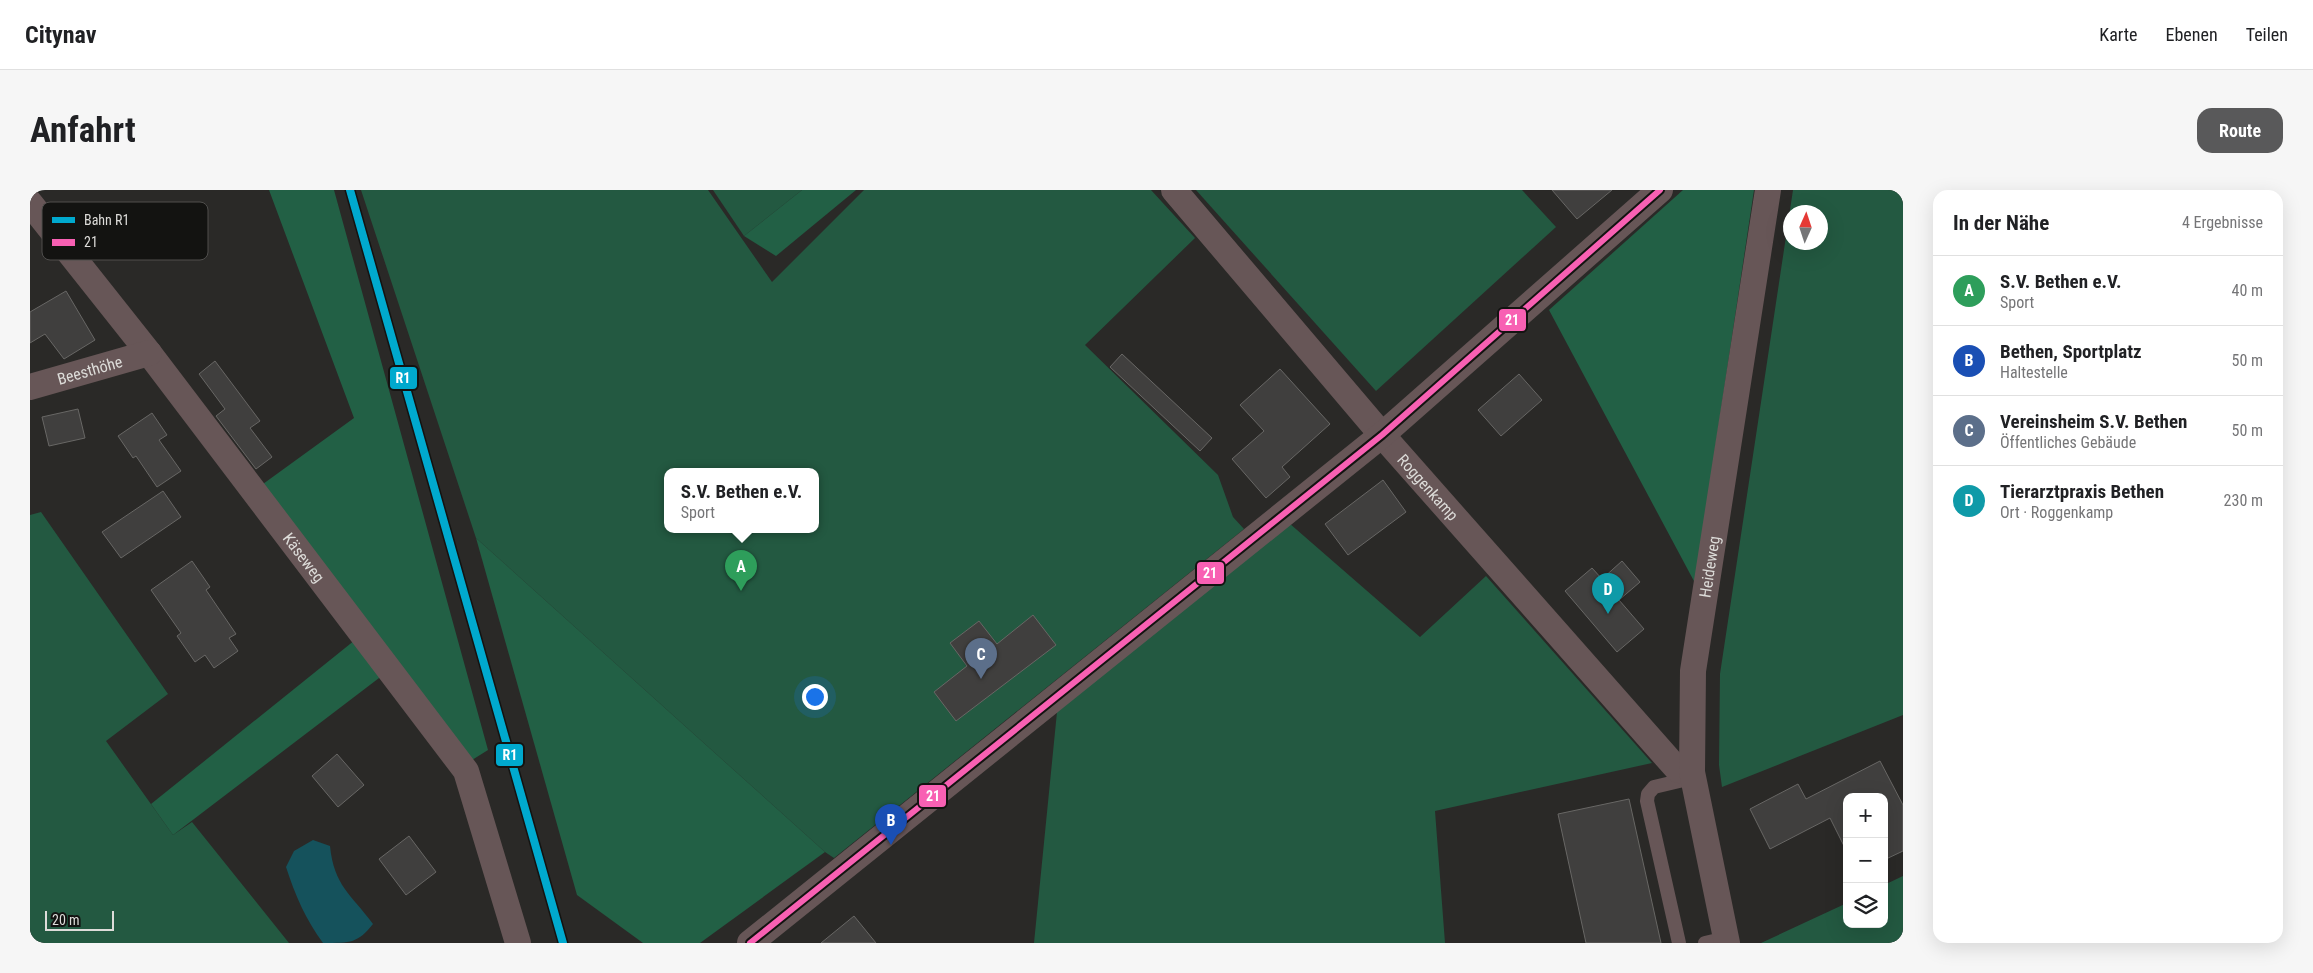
<!DOCTYPE html>
<html lang="de">
<head>
<meta charset="utf-8">
<style>
  body { margin:0; font-family:"Roboto Condensed",sans-serif; background:#f6f6f6; color:#202124 }
  .controls { position:absolute; right:15px; bottom:15px; display:grid; overflow:hidden; border-radius:10px; box-shadow:0 5px 20px #0002 }
  .controls button { width:45px; height:45px; display:grid; place-items:center; padding:0; border:0; border-bottom:1px solid #e0e0e0; background:#fff; color:#202124; font:25px sans-serif }
  .compass { position:absolute; left:1753px; top:15px; width:45px; height:45px; border-radius:50%; background:#fff; box-shadow:0 5px 20px #0002; rotate:3deg }
  .scale { position:absolute; left:15px; bottom:12px; width:69px; box-sizing:border-box; padding-left:5px; border:2px solid #dddcd9; border-top:0; font-size:14px; line-height:18px; white-space:nowrap; color:#dddcd9; -webkit-text-stroke:4px #131311; paint-order:stroke }
  .you { position:absolute; left:784px; top:506px; width:18px; height:18px; margin:-12px; border:4px solid #fff; border-radius:50%; background:#1a73e8; box-shadow:0 0 0 8px #1a73e833 }
  .badge { display:grid; place-items:center; width:32px; height:32px; border-radius:50%; background:#59595a; color:#fff; font-size:16px; font-weight:700 }
  .pin { position:absolute; translate:-50% -41px; filter:drop-shadow(0 1px 2px #0008) }
  .pin::after { content:''; position:absolute; top:26px; width:18px; height:15px; background:inherit; clip-path:polygon(0 0,100% 0,50% 100%) }
  .popup { position:absolute; left:634px; top:278px; width:155px; height:65px; box-sizing:border-box; display:grid; place-content:center; border-radius:10px; background:#fff; filter:drop-shadow(0 1px 4px #0005); font-size:16px; white-space:nowrap; color:#757577 }
  .popup b { font-size:19px; color:#202124 }
  .popup::after { content:''; position:absolute; left:50%; top:100%; margin-left:-10px; border:10px solid transparent; border-top-color:#fff }
  .list { margin:0; padding:0; list-style:none }
  h2 { display:flex; justify-content:space-between; align-items:center; height:65px; margin:0; padding:0 20px; font-size:21px }
  h2 small { font-size:16px; font-weight:400; color:#757577 }
  .list li { display:grid; grid-template-columns:32px 1fr auto; gap:15px; align-items:center; box-sizing:border-box; height:70px; padding:0 20px; border-top:1px solid #e0e0e0 }
  .list b { display:block; font-size:19px; white-space:nowrap }
  .list p { margin:0; font-size:16px; white-space:nowrap; color:#757577 }
  .list em { font-size:16px; font-style:normal; color:#757577 }
  .icon { flex:none; width:28px; height:28px; fill:none; stroke:currentColor; stroke-width:2; stroke-linecap:round; stroke-linejoin:round }
  .map { position:relative; flex:none; width:1873px; height:753px; overflow:hidden; border-radius:15px }
  header { display:flex; align-items:center; gap:30px; box-sizing:border-box; height:70px; padding:0 25px; background:#fff; border-bottom:1px solid #e0e0e0 }
  header strong { font-size:24px }
  nav { display:flex; gap:28px; margin-inline-start:auto; font-size:18px }
  .intro { display:flex; align-items:center; justify-content:space-between; box-sizing:border-box; height:120px; padding:0 30px }
  h1 { margin:0; font-size:35px }
  .button { padding:12px 22px; border-radius:15px; background:#59595a; color:#fff; font-size:18px; font-weight:700 }
  main { display:flex; gap:30px; padding:0 30px }
  aside { flex:1; background:#fff; border-radius:15px; box-shadow:0 5px 20px #0002 }
  .map>svg:first-child { display:block }
  .green { fill:#235941; fill-rule:evenodd }
  .forest { fill:#226045 }
  .water { fill:#15525c }
  .building { fill:#403f3e; stroke:#686765 }
  .lines { fill:none; stroke-linecap:round; stroke-linejoin:round }
  .service { stroke:#675657; stroke-width:14 }
  .minor { stroke:#675657; stroke-width:26 }
  .bus-1-casing { stroke:#131311; stroke-width:10 }
  .bus-1 { stroke:#f860b3; stroke-width:6 }
  .rail-1-casing { stroke:#131311; stroke-width:11 }
  .rail-1 { stroke:#00a9ce; stroke-width:8 }
  .labels { text-anchor:middle; stroke-width:4.5; stroke-linejoin:round; paint-order:stroke }
  .street-label { font-size:16px; fill:#dddcd9; stroke:#131311 }
  .key { fill:#131311; stroke:#504f4d; stroke-width:1 }
  .key-label { font-size:14px; fill:#dddcd9 }
  .line-badge { stroke:#131311; stroke-width:2 }
  .badge-label { font-size:14px; text-anchor:middle; font-weight:bold; fill:#fff }
</style>
</head>
<body>
<header>
<strong>Citynav</strong>
<nav><a>Karte</a><a>Ebenen</a><a>Teilen</a></nav>
</header>
<div class="intro"><h1>Anfahrt</h1><a class="button">Route</a></div>
<main>
<div class="map">
<svg width="1873" height="753" viewBox="0 0 1873 753">
  <rect width="100%" height="100%" fill="#2a2927"/>
  <!-- green -->
  <g class="green">
    <path d="M 331,0 L 678,0 L 742,92 L 834,0 L 1121,0 L 1165,48 L 1055,155 L 1188,285 L 1203,327 L 1214,339 L 804,668 L 795,662 L 446,348 ZM 637,282 L 785,282 L 785,340 L 637,340 Z"/>
    <path d="M 683,0 L 772,0 L 714,46 Z"/>
    <path d="M 1166,0 L 1492,0 L 1526,37 L 1346,201 Z"/>
    <path d="M 1763,0 L 1873,0 L 1873,525 L 1692,597 L 1689,575 L 1690,484 ZM 1760,22 L 1790,22 L 1790,52 L 1760,52 Z"/>
    <path d="M 11,322 L 138,504 L 76,551 L 143,645 L 162,632 L 259,753 L 0,753 L 0,325 Z"/>
    <path d="M 1259,333 L 1390,447 L 1456,386 L 1622,573 L 1405,621 L 1415,753 L 1004,753 L 1027,522 Z"/>
    <path d="M 1873,686 L 1873,753 L 1731,753 L 1817,713 L 1817,734 L 1854,734 L 1854,695 Z"/>
  </g>
  <!-- forest -->
  <g class="forest">
    <path d="M 239,0 L 304,0 L 458,560 L 442,570 L 233,294 L 324,228 Z"/>
    <path d="M 772,0 L 826,0 L 746,66 L 714,46 Z"/>
    <path d="M 1653,0 L 1724,0 L 1665,393 L 1519,120 Z"/>
    <path d="M 446,348 L 795,662 L 670,753 L 613,753 L 547,705 Z"/>
    <path d="M 325,450 L 353,485 L 143,645 L 121,614 Z"/>
  </g>
  <!-- water -->
  <path class="water" d="M 283,650 L 300,656 C 304,696 321,704 343,734 C 328,753 321,753 293,753 C 276,730 265,705 256,677 L 264,661 Z"/>
  <!-- building -->
  <g class="building">
    <path d="M 1522,0 L 1582,0 L 1547,29 Z"/>
    <path d="M 36,101 L 65,150 L 34,169 L 15,144 L 0,153 L 0,122 Z"/>
    <path d="M 1092,164 L 1182,248 L 1170,261 L 1080,177 Z"/>
    <path d="M 185,171 L 230,231 L 220,238 L 242,267 L 226,279 L 186,226 L 195,219 L 169,184 Z"/>
    <path d="M 1250,179 L 1300,234 L 1252,277 L 1260,287 L 1236,308 L 1202,269 L 1234,241 L 1210,215 Z"/>
    <path d="M 1489,184 L 1512,210 L 1471,246 L 1448,220 Z"/>
    <path d="M 48,219 L 55,248 L 19,256 L 12,227 Z"/>
    <path d="M 122,223 L 137,245 L 129,250 L 151,281 L 127,297 L 106,266 L 103,268 L 88,246 Z"/>
    <path d="M 1353,290 L 1376,322 L 1318,365 L 1295,334 Z"/>
    <path d="M 133,301 L 151,327 L 91,368 L 72,342 Z"/>
    <path d="M 162,371 L 180,397 L 176,400 L 206,444 L 199,448 L 208,461 L 184,478 L 175,465 L 165,472 L 147,446 L 151,443 L 121,400 Z"/>
    <path d="M 1592,371 L 1610,392 L 1589,410 L 1614,439 L 1587,462 L 1535,401 L 1562,378 L 1572,389 Z"/>
    <path d="M 1003,425 L 1026,455 L 926,531 L 904,502 L 937,476 L 920,453 L 949,431 L 967,454 Z"/>
    <path d="M 307,564 L 334,595 L 308,617 L 282,586 Z"/>
    <path d="M 1850,571 L 1873,615 L 1873,661 L 1854,670 L 1854,607 L 1817,607 L 1817,662 L 1800,628 L 1740,659 L 1720,619 L 1768,594 L 1776,609 Z"/>
    <path d="M 1599,609 L 1631,753 L 1556,753 L 1528,624 Z"/>
    <path d="M 379,646 L 406,682 L 376,705 L 349,669 Z"/>
    <path d="M 824,726 L 846,753 L 791,753 Z"/>
  </g>
  <g class="lines">
    <!-- service -->
    <g class="service">
      <path d="M 1649,753 L 1617,611 L 1618,604 L 1624,597 L 1662,588"/>
      <path d="M 1675,753 L 1696,748"/>
    </g>
    <!-- minor -->
    <g class="minor">
      <path id="s1" d="M 1144,0 L 1352,245 L 1648,580 L 1662,582"/>
      <path id="s2" d="M 0,13 L 119,163 L 436,581 L 488,753"/>
      <path id="s3" d="M 0,197 L 119,163"/>
      <path d="M 720,753 L 1352,245 L 1630,0"/>
      <path id="s4" d="M 1697,753 L 1662,582 L 1663,481 L 1738,0"/>
    </g>
    <!-- bus-1 casing -->
    <g class="bus-1-casing">
      <path id="bus-1" d="M 720,753 L 1352,245 L 1630,0"/>
    </g>
    <!-- bus-1 -->
    <use href="#bus-1" class="bus-1"/>
    <!-- rail-1 casing -->
    <g class="rail-1-casing">
      <path id="rail-1" d="M 320,0 L 533,753"/>
    </g>
    <!-- rail-1 -->
    <use href="#rail-1" class="rail-1"/>
  </g>
  <g class="labels">
    <!-- street labels -->
    <g class="street-label">
      <text dy="6" stroke="none"><textPath href="#s3" startOffset="62">Beesthöhe</textPath></text>
      <text dy="6" stroke="none"><textPath href="#s1" startOffset="391">Roggenkamp</textPath></text>
      <text dy="6" stroke="none"><textPath href="#s2" startOffset="448">Käseweg</textPath></text>
      <text dy="6" stroke="none"><textPath href="#s4" startOffset="381">Heideweg</textPath></text>
    </g>
  </g>
  <!-- legend -->
  <rect x="12" y="12" width="166" height="58" rx="8" class="key"/>
  <rect x="22" y="27" width="23" height="6" fill="#00a9ce"/>
  <rect x="22" y="49" width="23" height="7" fill="#f860b3"/>
  <g class="key-label">
    <text x="54" y="35">Bahn R1</text>
    <text x="54" y="57">21</text>
  </g>
  <g class="line-badge">
    <rect x="1468" y="118" width="29" height="24" rx="5" fill="#f860b3"/>
    <rect x="359" y="176" width="29" height="24" rx="5" fill="#00a9ce"/>
    <rect x="1166" y="371" width="29" height="24" rx="5" fill="#f860b3"/>
    <rect x="465" y="553" width="29" height="24" rx="5" fill="#00a9ce"/>
    <rect x="888" y="594" width="29" height="24" rx="5" fill="#f860b3"/>
  </g>
  <g class="badge-label">
    <text x="1482" y="135">21</text>
    <text x="373" y="193">R1</text>
    <text x="1180" y="388">21</text>
    <text x="480" y="570">R1</text>
    <text x="903" y="611">21</text>
  </g>
</svg>
<div class="controls">
<button>+</button>
<button>−</button>
<button><svg class="icon" aria-label="layers" viewBox="0 0 24 24"><path d="M12 4l9 5-9 5-9-5zM3 14l9 5 9-5"/></svg></button>
</div>
<svg class="compass" viewBox="-18 -18 36 36"><path d="M0-13l5 13h-10z" fill="#e53935"/><path d="M0 13l5-13h-10z" fill="#757577"/></svg>
<div class="scale">20 m</div>
<div class="you"></div>
<div class="pin badge" style="left:711px;top:401px;background:#2e9e5b">A</div>
<div class="popup"><b>S.V. Bethen e.V.</b>Sport</div>
<div class="pin badge" style="left:861px;top:655px;background:#1a4fb4">B</div>
<div class="pin badge" style="left:951px;top:489px;background:#5c6f8a">C</div>
<div class="pin badge" style="left:1578px;top:424px;background:#0f9aa8">D</div>
</div>
<aside>
<h2>In der Nähe<small>4 Ergebnisse</small></h2>
<ul class="list">
<li><span class="badge" style="background:#2e9e5b">A</span><div><b>S.V. Bethen e.V.</b><p>Sport</p></div><em>40 m</em></li>
<li><span class="badge" style="background:#1a4fb4">B</span><div><b>Bethen, Sportplatz</b><p>Haltestelle</p></div><em>50 m</em></li>
<li><span class="badge" style="background:#5c6f8a">C</span><div><b>Vereinsheim S.V. Bethen</b><p>Öffentliches Gebäude</p></div><em>50 m</em></li>
<li><span class="badge" style="background:#0f9aa8">D</span><div><b>Tierarztpraxis Bethen</b><p>Ort · Roggenkamp</p></div><em>230 m</em></li>
</ul>
</aside>
</main>
</body>
</html>
